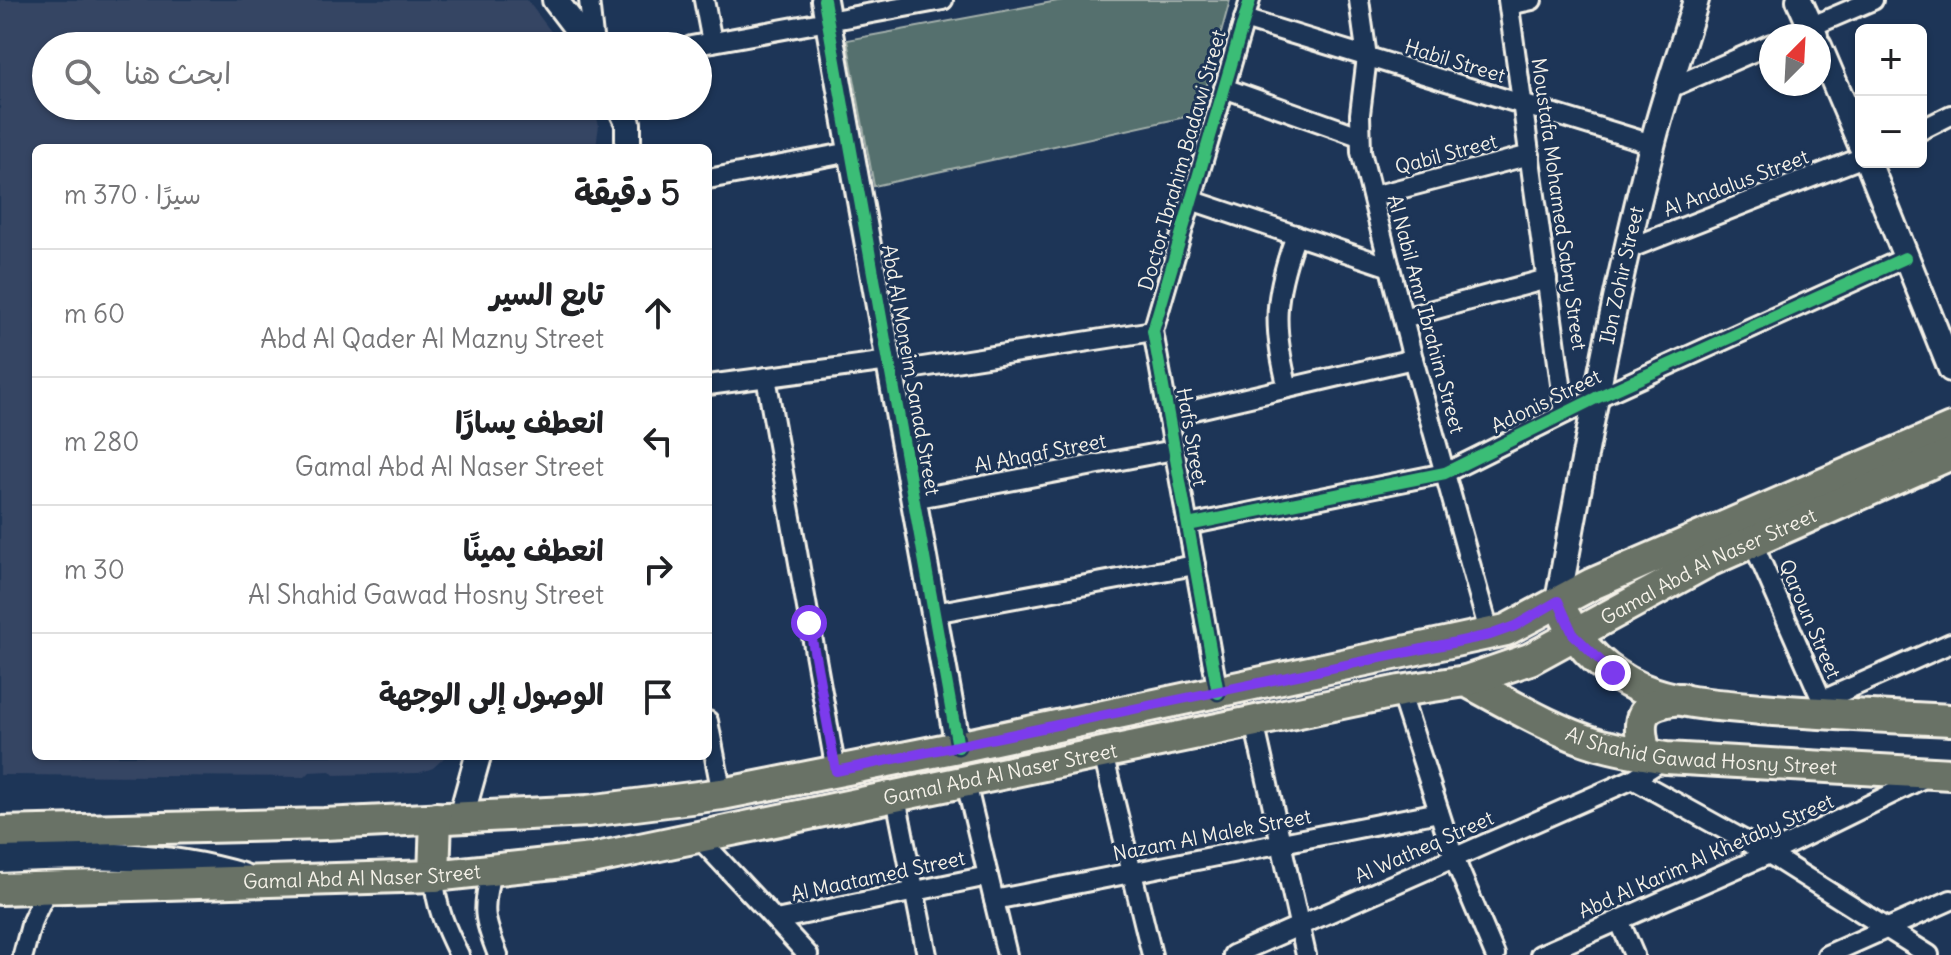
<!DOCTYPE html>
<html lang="ar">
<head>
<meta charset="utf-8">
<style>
  body { margin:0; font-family:Delius,"Playpen Sans Arabic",sans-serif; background:#f2f2f2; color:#202124; direction:rtl }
  .controls { position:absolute; right:24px; top:24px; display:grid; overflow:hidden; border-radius:12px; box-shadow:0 2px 6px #0004 }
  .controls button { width:72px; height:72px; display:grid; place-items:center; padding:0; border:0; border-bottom:2px solid #e0e0e0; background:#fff; color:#202124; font:40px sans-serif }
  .compass { position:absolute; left:1759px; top:24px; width:72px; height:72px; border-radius:50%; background:#fff; box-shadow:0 2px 6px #0004; rotate:24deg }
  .stop { position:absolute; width:24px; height:24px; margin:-18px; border:6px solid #7c3aed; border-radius:50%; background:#fff }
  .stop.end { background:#7c3aed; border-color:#fff; box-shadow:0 2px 8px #0008 }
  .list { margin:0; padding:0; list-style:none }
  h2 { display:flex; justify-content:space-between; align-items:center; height:104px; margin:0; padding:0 32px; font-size:34px }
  h2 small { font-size:26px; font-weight:400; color:#757577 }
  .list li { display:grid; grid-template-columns:52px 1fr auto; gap:24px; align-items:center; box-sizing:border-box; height:128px; padding:0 32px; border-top:2px solid #e0e0e0 }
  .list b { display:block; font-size:30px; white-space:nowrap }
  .list p { margin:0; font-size:26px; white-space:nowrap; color:#757577 }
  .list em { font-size:26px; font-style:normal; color:#757577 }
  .icon { flex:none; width:44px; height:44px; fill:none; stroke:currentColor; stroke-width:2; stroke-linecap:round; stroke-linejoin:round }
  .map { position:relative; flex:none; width:1951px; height:955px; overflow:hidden; direction:ltr }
  .search { position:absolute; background:#fff; box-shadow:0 2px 6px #0004; left:32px; top:32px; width:680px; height:88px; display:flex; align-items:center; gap:20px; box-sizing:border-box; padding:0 28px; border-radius:44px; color:#757577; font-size:30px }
  .panel { position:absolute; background:#fff; box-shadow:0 2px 6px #0004; left:32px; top:144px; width:680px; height:616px; border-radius:12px; direction:rtl }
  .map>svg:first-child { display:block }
  .built { fill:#344463 }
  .green { fill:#54706e; stroke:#a4b0ab; stroke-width:2 }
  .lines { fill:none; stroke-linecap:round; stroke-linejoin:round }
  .minor-casing { stroke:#f4f1e8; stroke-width:24 }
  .tertiary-casing { stroke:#f4f1e8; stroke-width:30 }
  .secondary-casing { stroke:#f4f1e8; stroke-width:32 }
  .primary-casing { stroke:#f4f1e8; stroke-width:36 }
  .minor { stroke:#1d3557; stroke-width:18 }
  .tertiary { stroke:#1d3557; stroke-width:24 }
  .secondary { stroke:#1d3557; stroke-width:26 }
  .primary { stroke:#697266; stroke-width:30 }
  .cycleway-casing { stroke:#1d3557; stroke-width:17 }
  .cycleway { stroke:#3abd76; stroke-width:12 }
  .route { stroke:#7c3aed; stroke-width:10 }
  .labels { text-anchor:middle; stroke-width:6; stroke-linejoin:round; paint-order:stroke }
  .street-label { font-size:20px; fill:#f4f1e8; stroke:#1d3557 }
</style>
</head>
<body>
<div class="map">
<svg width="1951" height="955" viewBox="0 0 1951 955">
  <rect width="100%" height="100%" fill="#1d3557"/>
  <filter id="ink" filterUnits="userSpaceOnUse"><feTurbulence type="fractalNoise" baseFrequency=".0125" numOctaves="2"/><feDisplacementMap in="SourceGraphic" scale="16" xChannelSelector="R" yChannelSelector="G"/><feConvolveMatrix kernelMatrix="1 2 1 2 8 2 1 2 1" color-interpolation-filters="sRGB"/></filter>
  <g filter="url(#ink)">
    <!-- built -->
    <path class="built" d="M 0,0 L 527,0 L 562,46 L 46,46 L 46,106 L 593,106 L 599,125 L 596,148 L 36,148 L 36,756 L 446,756 L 433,768 L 419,773 L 334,775 L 330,771 L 310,772 L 305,777 L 0,775 Z"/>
    <!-- green -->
    <path class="green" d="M 1063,0 L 1230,0 L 1199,114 L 874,186 L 847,40 Z"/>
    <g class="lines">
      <!-- minor casing -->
      <g class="minor-casing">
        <g id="minor">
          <path d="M 589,0 L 594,46"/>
          <path d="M 704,0 L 712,42"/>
          <path d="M 1359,0 L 1367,57 L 1360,114 L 1361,152 L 1413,359 L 1490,635"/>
          <path d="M 1508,0 L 1565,413"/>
          <path d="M 1509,5 L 1532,0"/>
          <path d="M 1244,19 L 1652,144"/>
          <path d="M 1789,36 L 1873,0"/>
          <path d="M 691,46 L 943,0"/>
          <path d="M 1224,88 L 1359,136"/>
          <path d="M 1670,88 L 1771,44"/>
          <path d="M 1921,130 L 1951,115"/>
          <path d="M 708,179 L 851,152"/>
          <path d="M 1373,196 L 1530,155"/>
          <path d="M 1191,200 L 1390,267"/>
          <path d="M 1628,249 L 1861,158"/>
          <path d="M 1403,318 L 1547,279"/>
          <path d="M 891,372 L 1153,331"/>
          <path d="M 766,377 L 836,771"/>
          <path d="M 708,385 L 889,361"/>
          <path d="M 1288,388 C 1272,326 1274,295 1296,235"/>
          <path d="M 1168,416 L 1413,359"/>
          <path d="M 913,499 L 1174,450"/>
          <path d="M 1188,525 L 1445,473 L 1596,398 L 1905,258"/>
          <path d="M 1752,541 L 1828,714"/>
          <path d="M 934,613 L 1195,565"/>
          <path d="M 1400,691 L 1454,858 L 1495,955"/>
          <path d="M 1218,693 L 1153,331 L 1250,0"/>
          <path d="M 1821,701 L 1951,643"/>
          <path d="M 708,721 L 722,794"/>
          <path d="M 1254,722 L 1306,955"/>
          <path d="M 1103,754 L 1152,955"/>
          <path d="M 1666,758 L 1633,779 L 1769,854 L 1929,955"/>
          <path d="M 966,783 L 1007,955"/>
          <path d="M 896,798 L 927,955"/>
          <path d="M 700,839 L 808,955"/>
          <path d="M 491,871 C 482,910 483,918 498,955"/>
          <path d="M 434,876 C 435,905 446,929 459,955"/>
          <path d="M 994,900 L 1439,812"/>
          <path d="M 776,920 L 988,876"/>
          <path d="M 1619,920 L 1634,955"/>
          <path d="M 23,955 L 32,921 L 48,887"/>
          <path d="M 1233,955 L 1633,779"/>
          <path d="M 1540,955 L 1769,854 L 1926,777"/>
          <path d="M 1827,955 L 1951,900"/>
        </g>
      </g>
      <!-- tertiary casing -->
      <g class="tertiary-casing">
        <g id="tertiary">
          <path d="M 555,0 L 590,46"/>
          <path d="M 824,0 L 958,747"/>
          <path d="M 1799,0 L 1815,36"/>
          <path d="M 1819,46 L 1861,145"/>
          <path d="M 620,106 L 628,123 L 628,148"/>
          <path d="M 1868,162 L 1951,369"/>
          <path id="s1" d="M 1558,601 C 1586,449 1613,296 1652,146 C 1664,97 1682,49 1696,0"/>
          <path d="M 461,817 L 478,756"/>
        </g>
      </g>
      <!-- secondary casing -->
      <g class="secondary-casing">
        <path id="secondary" d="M 0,859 C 82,854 163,853 242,877"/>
      </g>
      <!-- primary casing -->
      <g class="primary-casing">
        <g id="primary">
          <path d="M 1566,618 C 1580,649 1609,674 1640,688 C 1678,704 1721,705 1761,709 C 1824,714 1888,717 1951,720"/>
          <path id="s2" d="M 1466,681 C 1508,703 1552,730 1598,744 C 1620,750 1643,754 1666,758 L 1951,774"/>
          <path d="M 1645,754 C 1636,717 1639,703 1681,699"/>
          <path d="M 0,832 L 324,824 L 588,811 L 722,794 L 958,747 L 1506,630 L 1592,584 L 1951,429"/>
          <path d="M 434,876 L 436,818"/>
          <path id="s3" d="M 0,889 L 434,876 L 592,859 L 1400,691 L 1466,681 L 1530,659 L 1709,561 L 1951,454"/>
        </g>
      </g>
      <!-- minor -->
      <use href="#minor" class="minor"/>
      <!-- tertiary -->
      <use href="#tertiary" class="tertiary"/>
      <!-- secondary -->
      <use href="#secondary" class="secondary"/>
      <!-- primary -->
      <use href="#primary" class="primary"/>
      <!-- cycleway casing -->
      <g class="cycleway-casing">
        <g id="cycleway">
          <path d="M 824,0 L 958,747"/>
          <path d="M 1188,525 L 1445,473 L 1596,398 L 1905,258"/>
          <path d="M 1218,693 L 1153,331 L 1250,0"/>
        </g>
      </g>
      <!-- cycleway -->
      <use href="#cycleway" class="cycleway"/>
    </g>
  </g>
  <g class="lines" filter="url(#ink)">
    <!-- route -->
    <path class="route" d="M 809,623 L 836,771 L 1490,635 L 1515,626 L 1558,601 L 1573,634 L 1613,673"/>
  </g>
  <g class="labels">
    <!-- street labels -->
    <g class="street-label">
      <text transform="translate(1455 61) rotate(17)" y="7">Habil Street</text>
      <text transform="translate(1446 154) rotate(-15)" y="7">Qabil Street</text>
      <text transform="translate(1182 160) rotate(-74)" y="7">Doctor Ibrahim Badawi Street</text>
      <text transform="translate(1736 183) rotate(-21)" y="7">Al Andalus Street</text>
      <text transform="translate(1559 204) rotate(82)" y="7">Moustafa Mohamed Sabry Street</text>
      <text dy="7" stroke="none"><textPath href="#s1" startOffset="332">Ibn Zohir Street</textPath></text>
      <text transform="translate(1426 314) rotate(75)" y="7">Al Nabil Amr Ibrahim Street</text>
      <text transform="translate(911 370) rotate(80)" y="7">Abd Al Moneim Sanad Street</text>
      <text transform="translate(1546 401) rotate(-26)" y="7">Adonis Street</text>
      <text transform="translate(1192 437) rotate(80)" y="7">Hafs Street</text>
      <text transform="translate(1040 453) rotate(-11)" y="7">Al Ahqaf Street</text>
      <text dy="7" stroke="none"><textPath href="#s3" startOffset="1754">Gamal Abd Al Naser Street</textPath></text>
      <text transform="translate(1810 619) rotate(67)" y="7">Qaroun Street</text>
      <text dy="7" stroke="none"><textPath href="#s2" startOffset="250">Al Shahid Gawad Hosny Street</textPath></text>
      <text dy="7" stroke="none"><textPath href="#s3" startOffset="1010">Gamal Abd Al Naser Street</textPath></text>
      <text transform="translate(1212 835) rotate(-11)" y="7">Nazam Al Malek Street</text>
      <text transform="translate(1424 847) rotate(-24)" y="7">Al Watheq Street</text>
      <text transform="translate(1706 856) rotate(-24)" y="7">Abd Al Karim Al Khetaby Street</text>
      <text transform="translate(878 876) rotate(-12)" y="7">Al Maatamed Street</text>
      <text dy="7" stroke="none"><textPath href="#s3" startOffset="362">Gamal Abd Al Naser Street</textPath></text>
    </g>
  </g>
</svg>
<div class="controls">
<button>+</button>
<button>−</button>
</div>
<svg class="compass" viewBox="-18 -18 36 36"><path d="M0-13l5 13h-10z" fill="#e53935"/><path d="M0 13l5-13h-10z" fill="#757577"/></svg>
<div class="stop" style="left:809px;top:623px"></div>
<div class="stop end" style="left:1613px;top:673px"></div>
<div class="search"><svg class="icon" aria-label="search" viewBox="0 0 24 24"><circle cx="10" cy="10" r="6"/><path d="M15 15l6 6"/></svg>ابحث هنا</div>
<section class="panel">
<h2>5 دقيقة<small>سيرًا · 370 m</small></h2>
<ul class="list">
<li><svg class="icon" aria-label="ahead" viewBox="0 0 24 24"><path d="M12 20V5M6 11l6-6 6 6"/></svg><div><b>تابع السير</b><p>Abd Al Qader Al Mazny Street</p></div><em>60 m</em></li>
<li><svg class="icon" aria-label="left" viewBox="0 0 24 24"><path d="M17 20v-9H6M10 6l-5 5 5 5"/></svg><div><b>انعطف يسارًا</b><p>Gamal Abd Al Naser Street</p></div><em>280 m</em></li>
<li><svg class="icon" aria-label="right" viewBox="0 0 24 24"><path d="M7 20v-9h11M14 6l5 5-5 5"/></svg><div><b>انعطف يمينًا</b><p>Al Shahid Gawad Hosny Street</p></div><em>30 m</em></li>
<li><svg class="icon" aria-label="arrive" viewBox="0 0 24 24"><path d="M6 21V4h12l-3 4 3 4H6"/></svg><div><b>الوصول إلى الوجهة</b></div></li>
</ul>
</section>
</div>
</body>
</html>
